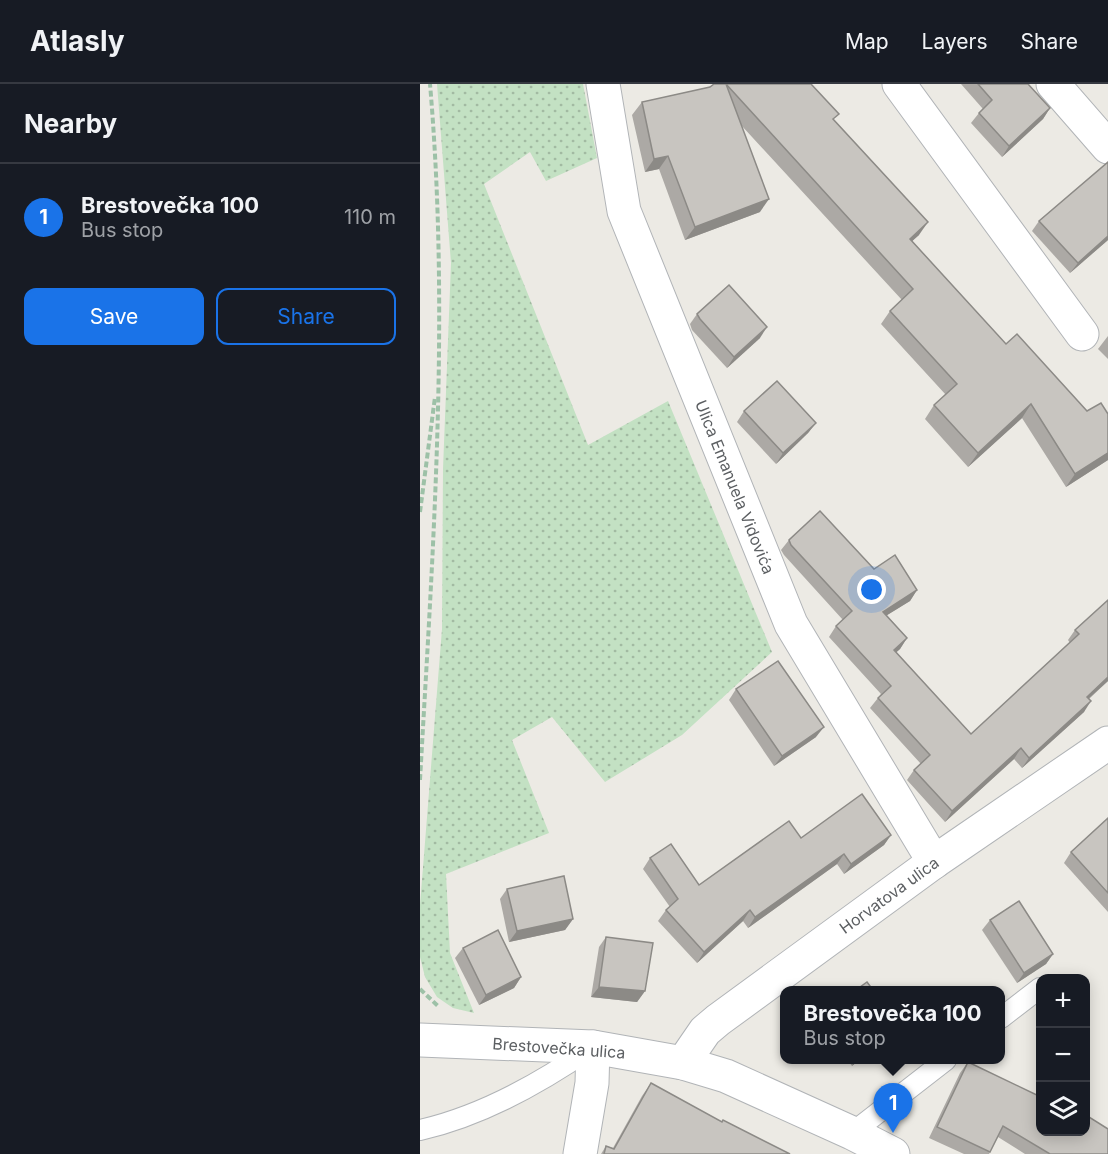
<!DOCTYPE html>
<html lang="en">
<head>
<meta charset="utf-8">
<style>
  body { margin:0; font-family:Inter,sans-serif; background:#20242c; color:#f1f3f6 }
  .controls { position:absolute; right:18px; bottom:18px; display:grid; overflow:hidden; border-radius:12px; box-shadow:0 3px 15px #0003 }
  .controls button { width:54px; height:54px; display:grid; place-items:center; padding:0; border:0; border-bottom:2px solid #363941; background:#171b24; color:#f1f3f6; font:30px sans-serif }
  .you { position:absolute; left:452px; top:506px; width:21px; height:21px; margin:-15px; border:4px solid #fff; border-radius:50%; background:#1a73e8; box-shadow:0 0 0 9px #1a73e833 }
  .badge { display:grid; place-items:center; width:39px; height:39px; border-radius:50%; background:#1a73e8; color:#fff; font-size:20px; font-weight:700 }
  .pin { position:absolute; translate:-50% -50px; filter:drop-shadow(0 2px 3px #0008) }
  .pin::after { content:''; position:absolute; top:32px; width:21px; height:18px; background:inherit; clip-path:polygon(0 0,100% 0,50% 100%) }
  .popup { position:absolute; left:360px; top:902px; width:225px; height:78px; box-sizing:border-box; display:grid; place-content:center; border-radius:12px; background:#171b24; filter:drop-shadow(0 2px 4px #0005); font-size:20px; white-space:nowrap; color:#9ea1a6 }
  .popup b { font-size:22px; color:#f1f3f6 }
  .popup::after { content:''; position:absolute; left:50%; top:100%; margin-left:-12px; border:12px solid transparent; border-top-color:#171b24 }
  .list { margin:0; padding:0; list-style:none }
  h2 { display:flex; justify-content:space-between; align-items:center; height:78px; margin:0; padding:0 24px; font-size:26px }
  h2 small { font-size:20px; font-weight:400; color:#9ea1a6 }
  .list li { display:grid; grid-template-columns:39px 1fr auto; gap:18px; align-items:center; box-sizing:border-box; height:108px; padding:0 24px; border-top:2px solid #363941 }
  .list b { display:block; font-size:22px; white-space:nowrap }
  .list p { margin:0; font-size:20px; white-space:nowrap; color:#9ea1a6 }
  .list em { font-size:20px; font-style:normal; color:#9ea1a6 }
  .actions { display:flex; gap:12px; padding:18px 24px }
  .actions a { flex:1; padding:14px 0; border:2px solid #1a73e8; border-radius:12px; text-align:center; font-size:21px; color:#1a73e8 }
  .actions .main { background:#1a73e8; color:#fff }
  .icon { flex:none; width:33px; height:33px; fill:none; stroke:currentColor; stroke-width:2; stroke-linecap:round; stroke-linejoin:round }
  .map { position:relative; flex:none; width:688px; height:1070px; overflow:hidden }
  header { display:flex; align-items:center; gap:36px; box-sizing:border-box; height:84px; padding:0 30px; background:#171b24; border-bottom:2px solid #363941 }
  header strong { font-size:28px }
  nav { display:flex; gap:33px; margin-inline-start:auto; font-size:21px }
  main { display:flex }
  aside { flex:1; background:#171b24 }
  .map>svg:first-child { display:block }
  .grass { fill:url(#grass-dots) }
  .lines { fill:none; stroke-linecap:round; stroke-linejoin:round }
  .service-casing { stroke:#b1b4b7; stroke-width:22 }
  .minor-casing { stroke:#b1b4b7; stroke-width:35 }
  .tertiary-casing { stroke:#b1b4b7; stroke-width:35 }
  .path { stroke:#9dc1a7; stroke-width:4; stroke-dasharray:6 3; stroke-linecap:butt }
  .service { stroke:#fff; stroke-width:20 }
  .minor { stroke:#fff; stroke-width:33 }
  .tertiary { stroke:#fff; stroke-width:33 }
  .wall { fill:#aca9a5 }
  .shaded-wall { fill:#8c8a86 }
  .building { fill:#c8c5c0; stroke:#8c8a86; stroke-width:1.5 }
  .labels { text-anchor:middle; stroke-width:6; stroke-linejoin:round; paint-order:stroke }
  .street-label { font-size:16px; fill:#5c5f62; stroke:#fff }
</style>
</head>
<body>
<header>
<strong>Atlasly</strong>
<nav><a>Map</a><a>Layers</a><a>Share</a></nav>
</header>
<main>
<aside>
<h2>Nearby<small></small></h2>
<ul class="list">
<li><span class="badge">1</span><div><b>Brestovečka 100</b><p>Bus stop</p></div><em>110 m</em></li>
</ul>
<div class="actions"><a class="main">Save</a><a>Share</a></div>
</aside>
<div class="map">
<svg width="688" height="1070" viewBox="0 0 688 1070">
  <defs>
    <pattern id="grass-dots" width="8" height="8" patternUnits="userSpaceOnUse" patternTransform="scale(1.5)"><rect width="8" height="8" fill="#c3e1c3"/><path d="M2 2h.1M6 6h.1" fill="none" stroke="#a2baa2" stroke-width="1.8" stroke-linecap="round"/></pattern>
  </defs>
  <rect width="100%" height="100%" fill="#eceae4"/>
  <!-- grass -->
  <path class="grass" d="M 17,0 L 163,0 L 177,74 L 126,97 L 110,68 L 64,100 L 168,361 L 248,317 L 352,568 L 262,651 L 185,698 L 132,633 L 92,656 L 129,749 L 26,790 L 30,869 L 54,929 L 33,924 L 17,913 L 5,893 L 0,873 L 0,821 L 22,545 L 23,385 L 31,179 Z"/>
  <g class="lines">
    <!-- service casing -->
    <g class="service-casing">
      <g id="service">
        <path d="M 581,934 L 620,904"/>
        <path d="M 0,1046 C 62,1032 119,1000 171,964"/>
        <path d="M 432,1049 L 526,976"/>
      </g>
    </g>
    <!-- minor casing -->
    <g class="minor-casing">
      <g id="minor">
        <path d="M 183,0 L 204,127 L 371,540 L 514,778"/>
        <path d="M 479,0 L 662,250"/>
        <path d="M 633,0 L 688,63"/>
        <path d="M 263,979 L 285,947 L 298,936 L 514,778 L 688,659"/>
        <path d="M 160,1070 L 172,999 L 173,963"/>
      </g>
    </g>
    <!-- tertiary casing -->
    <g class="tertiary-casing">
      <path id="tertiary" d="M 0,956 L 173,963 L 263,979 L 306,992 L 432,1049 L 473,1070"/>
    </g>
    <!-- path -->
    <g class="path">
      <path d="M 0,428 L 15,313"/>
      <path d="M 0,696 C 13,465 30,232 10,0"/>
      <path d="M 0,905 L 19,923"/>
    </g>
    <!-- service -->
    <use href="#service" class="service"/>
    <!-- minor -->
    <use href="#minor" class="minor"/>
    <!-- tertiary -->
    <use href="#tertiary" class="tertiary"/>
  </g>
  <!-- wall -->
  <g class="wall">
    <path d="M 294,0 L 391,0 L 414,36 L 499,151 L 492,157 L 586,260 L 667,327 L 688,330 L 688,376 L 646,403 L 602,334 L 548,383 L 505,335 L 514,321 L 526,311 L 461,240 L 470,227 L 482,216 L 321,41 L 340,128 L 265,156 L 239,85 L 225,88 L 212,31 L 222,18 L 290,3 Z"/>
    <path d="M 541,0 L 608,0 L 630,24 L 623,35 L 582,73 L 551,39 L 559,29 L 563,25 Z"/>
    <path d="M 688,78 L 688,156 L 650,189 L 612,147 L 619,137 Z"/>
    <path d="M 277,230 L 340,254 L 307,284 L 272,246 L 270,240 Z"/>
    <path d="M 688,252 L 688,275 L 678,265 Z"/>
    <path d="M 324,327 L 396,339 L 388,349 L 356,380 L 317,338 Z"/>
    <path d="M 369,456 L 454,485 L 497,506 L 490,517 L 467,531 L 487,554 L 480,565 L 476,568 L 551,650 L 650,559 L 648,556 L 655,546 L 688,516 L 688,597 L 669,615 L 664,628 L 602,684 L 594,675 L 525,738 L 487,696 L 494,686 L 501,680 L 450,624 L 458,614 L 461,610 L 409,553 L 416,542 L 423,536 L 364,471 L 361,466 Z"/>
    <path d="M 316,605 L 396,653 L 354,682 L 309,616 Z"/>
    <path d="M 688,734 L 688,828 L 644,779 L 651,768 Z"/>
    <path d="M 471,751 L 464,761 L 424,790 L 417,780 L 328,844 L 323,837 L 277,879 L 238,837 L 246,826 L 250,823 L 223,785 L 230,774 L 279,801 L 381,754 Z"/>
    <path d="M 87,805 L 153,835 L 145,846 L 89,858 L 80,815 Z"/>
    <path d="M 570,836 L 633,870 L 626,880 L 597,899 L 562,846 Z"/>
    <path d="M 186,853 L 225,907 L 217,918 L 171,913 L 179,863 Z"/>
    <path d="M 43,864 L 101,893 L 94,904 L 59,921 L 35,874 Z"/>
    <path d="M 427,975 L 440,975 L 432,982 Z"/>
    <path d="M 548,978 L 688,1070 L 605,1070 L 578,1053 L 569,1070 L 544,1070 L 509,1054 L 540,989 Z"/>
    <path d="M 231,999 L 301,1038 L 370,1070 L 181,1070 L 186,1062 L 193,1064 L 222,1012 Z"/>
  </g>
  <!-- shaded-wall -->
  <g class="shaded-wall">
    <path d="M 630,24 L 623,35 L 582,73 L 589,62 Z"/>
    <path d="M 248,72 L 239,85 L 225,88 L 234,75 Z"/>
    <path d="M 349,115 L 340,128 L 265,156 L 275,143 Z"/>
    <path d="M 508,138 L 499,151 L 480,168 L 490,155 Z"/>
    <path d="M 688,152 L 688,156 L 650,189 L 658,179 Z"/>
    <path d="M 347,243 L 340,254 L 307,284 L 314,273 Z"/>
    <path d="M 611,320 L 602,334 L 548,383 L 558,369 Z"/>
    <path d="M 396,339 L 388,349 L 356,380 L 363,369 Z"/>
    <path d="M 688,369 L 688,376 L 646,403 L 655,390 Z"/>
    <path d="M 497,506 L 490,517 L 456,538 L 463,528 Z"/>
    <path d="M 487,554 L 480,565 L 467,577 L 474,566 Z"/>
    <path d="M 688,593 L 688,597 L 659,623 L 667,613 Z"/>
    <path d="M 671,617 L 664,628 L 602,684 L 609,674 Z"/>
    <path d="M 404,643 L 396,653 L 354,682 L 362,672 Z"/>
    <path d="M 601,664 L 594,675 L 525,738 L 532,727 Z"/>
    <path d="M 471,751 L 464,761 L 424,790 L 431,780 Z"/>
    <path d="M 424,770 L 417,780 L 328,844 L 335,833 Z"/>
    <path d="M 330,826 L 323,837 L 277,879 L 284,868 Z"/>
    <path d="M 153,835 L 145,846 L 89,858 L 97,847 Z"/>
    <path d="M 633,870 L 626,880 L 597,899 L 604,889 Z"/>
    <path d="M 101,893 L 94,904 L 59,921 L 66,911 Z"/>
    <path d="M 179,903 L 225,907 L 217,918 L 171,913 Z"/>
    <path d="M 436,975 L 440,975 L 432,982 Z"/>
  </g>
  <!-- building -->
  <g class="building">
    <path d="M 294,0 L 391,0 L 419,30 L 413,35 L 508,138 L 490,155 L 586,260 L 597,250 L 667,327 L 681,319 L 688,330 L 688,369 L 655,390 L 611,320 L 558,369 L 514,321 L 537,300 L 470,227 L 493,205 L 306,0 L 349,115 L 275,143 L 248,72 L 234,75 L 222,18 L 290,3 Z"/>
    <path d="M 558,0 L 608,0 L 630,24 L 589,62 L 559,29 L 572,16 Z"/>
    <path d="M 688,78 L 688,152 L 658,179 L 619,137 Z"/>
    <path d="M 309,201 L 347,243 L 314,273 L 280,235 L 277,230 Z"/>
    <path d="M 357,297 L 396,339 L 363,369 L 324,327 Z"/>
    <path d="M 400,427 L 454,485 L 475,471 L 497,506 L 463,528 L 487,554 L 474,566 L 551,650 L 659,550 L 655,546 L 688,516 L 688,593 L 667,613 L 671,617 L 609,674 L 601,664 L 532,727 L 494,686 L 510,671 L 458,614 L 471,602 L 416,542 L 432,527 L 371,461 L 369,456 Z"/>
    <path d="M 358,577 L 404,643 L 362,672 L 316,605 Z"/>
    <path d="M 442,710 L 471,751 L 431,780 L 424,770 L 335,833 L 330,826 L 284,868 L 246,826 L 258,815 L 230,774 L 251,760 L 279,801 L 369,737 L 381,754 Z"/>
    <path d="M 688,734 L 688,809 L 651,768 Z"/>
    <path d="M 144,792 L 153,835 L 97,847 L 87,805 Z"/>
    <path d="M 599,817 L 633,870 L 604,889 L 570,836 Z"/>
    <path d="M 78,846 L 101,893 L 66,911 L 43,864 Z"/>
    <path d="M 186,853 L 233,859 L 225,907 L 179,903 Z"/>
    <path d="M 447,898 L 453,906 L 436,906 Z"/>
    <path d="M 548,978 L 621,1013 L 621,1047 L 666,1047 L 666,1031 L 688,1045 L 688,1070 L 630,1070 L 583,1042 L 570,1068 L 517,1043 Z"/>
    <path d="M 231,999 L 302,1038 L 303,1036 L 370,1070 L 184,1070 L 186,1062 L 194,1065 Z"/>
  </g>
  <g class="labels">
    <!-- street labels -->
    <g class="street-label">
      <text transform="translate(315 403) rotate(68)" y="6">Ulica Emanuela Vidovića</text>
      <text transform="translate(469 811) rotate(-36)" y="6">Horvatova ulica</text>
      <text transform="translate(139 964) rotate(4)" y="6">Brestovečka ulica</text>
    </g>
  </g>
</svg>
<div class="controls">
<button>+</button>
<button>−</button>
<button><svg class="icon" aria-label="layers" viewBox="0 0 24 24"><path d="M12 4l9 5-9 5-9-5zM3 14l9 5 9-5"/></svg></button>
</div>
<div class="you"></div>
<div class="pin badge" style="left:473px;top:1049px">1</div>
<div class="popup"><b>Brestovečka 100</b>Bus stop</div>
</div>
</main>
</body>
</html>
